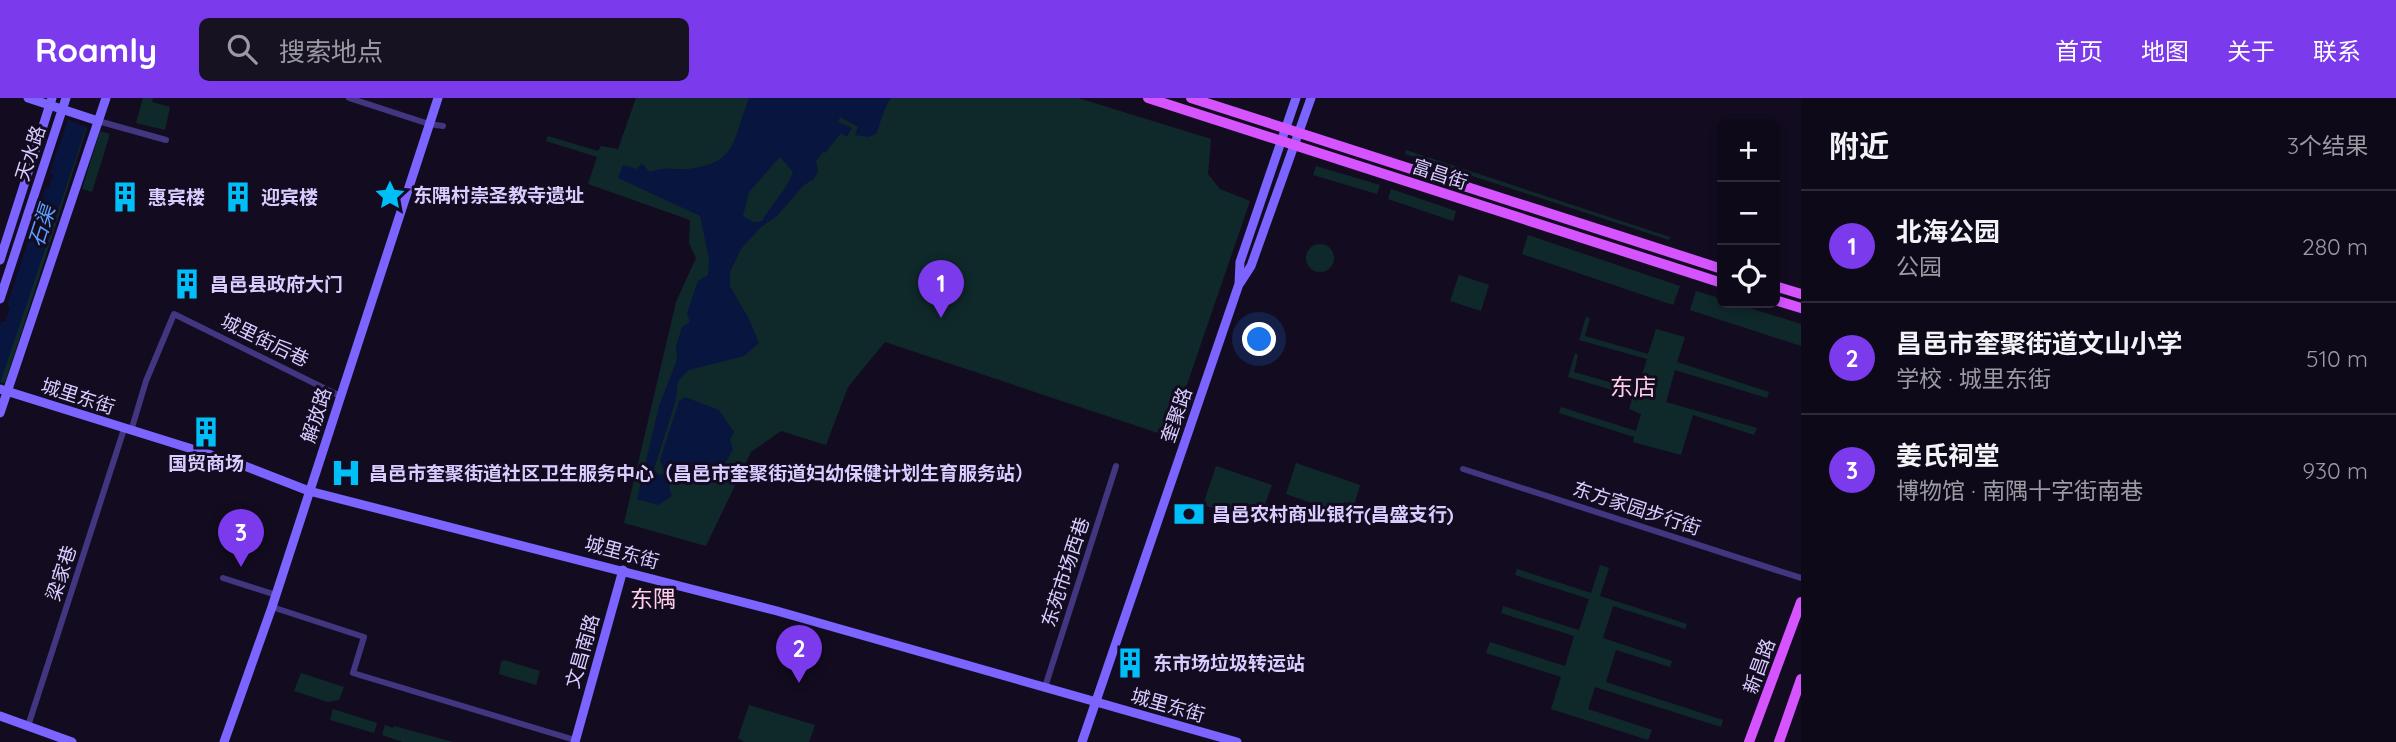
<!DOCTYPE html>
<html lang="zh">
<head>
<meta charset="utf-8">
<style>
  body { margin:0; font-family:Quicksand,"Noto Sans SC",sans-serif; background:#171222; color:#f1f3f6 }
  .controls { position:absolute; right:21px; top:21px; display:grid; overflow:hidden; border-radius:10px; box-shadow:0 4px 10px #0003 }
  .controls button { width:63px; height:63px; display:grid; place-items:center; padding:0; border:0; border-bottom:2px solid #2e2a38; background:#0e0919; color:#f1f3f6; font:35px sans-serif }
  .you { position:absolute; left:1260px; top:242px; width:24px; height:24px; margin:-18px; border:5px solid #fff; border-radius:50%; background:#1a73e8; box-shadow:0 0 0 10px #1a73e833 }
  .badge { display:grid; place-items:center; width:46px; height:46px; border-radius:50%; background:#7c3aed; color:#fff; font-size:23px; font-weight:700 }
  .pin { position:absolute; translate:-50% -58px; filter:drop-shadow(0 2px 4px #0008) }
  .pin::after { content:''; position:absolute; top:37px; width:24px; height:21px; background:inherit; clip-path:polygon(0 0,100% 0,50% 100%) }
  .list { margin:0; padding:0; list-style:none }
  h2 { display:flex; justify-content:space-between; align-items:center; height:91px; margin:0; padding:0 28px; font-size:30px }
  h2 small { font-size:23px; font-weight:400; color:#9b9aa2 }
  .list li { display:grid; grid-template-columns:46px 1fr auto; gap:21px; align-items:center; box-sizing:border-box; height:112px; padding:0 28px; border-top:2px solid #2e2a38 }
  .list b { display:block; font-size:26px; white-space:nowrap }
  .list p { margin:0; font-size:23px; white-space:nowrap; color:#9b9aa2 }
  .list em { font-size:23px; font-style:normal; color:#9b9aa2 }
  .icon { flex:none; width:38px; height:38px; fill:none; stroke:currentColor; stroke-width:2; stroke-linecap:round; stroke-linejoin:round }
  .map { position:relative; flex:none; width:1801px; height:644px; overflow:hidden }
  header { display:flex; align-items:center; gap:42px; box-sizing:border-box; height:98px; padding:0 35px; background:#7c3aed; color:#fff }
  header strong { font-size:33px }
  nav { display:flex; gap:38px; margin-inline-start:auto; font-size:24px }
  .search { width:490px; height:63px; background:#171222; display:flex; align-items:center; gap:18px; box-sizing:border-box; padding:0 24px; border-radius:10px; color:#9b9aa2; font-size:26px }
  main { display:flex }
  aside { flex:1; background:#0e0919 }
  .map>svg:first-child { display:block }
  .green { fill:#0f292b }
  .water { fill:#08153f; fill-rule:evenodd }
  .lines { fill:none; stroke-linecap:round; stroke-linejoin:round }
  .street { stroke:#433681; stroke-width:6 }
  .secondary { stroke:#7b64ff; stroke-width:9 }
  .primary { stroke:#d554ff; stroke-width:10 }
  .labels { text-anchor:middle; stroke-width:6; stroke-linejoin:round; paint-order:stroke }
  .street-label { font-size:19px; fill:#d9cdff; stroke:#130c21 }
  .poi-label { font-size:19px; font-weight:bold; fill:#d9cdff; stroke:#130c21; text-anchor:start }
  .water-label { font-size:21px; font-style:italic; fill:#5b9eff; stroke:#130c21 }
  .quarter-label { font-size:23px; fill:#ffcfe7; stroke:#130c21 }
</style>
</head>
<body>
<header>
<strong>Roamly</strong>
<div class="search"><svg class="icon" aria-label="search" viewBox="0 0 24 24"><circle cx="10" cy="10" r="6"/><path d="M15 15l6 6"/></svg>搜索地点</div>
<nav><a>首页</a><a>地图</a><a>关于</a><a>联系</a></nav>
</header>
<main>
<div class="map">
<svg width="1801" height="644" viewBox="0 0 1801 644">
  <rect width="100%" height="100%" fill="#130c21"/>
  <!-- green -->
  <g class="green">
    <path d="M 143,0 L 153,0 L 152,4 L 170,9 L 165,32 L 136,25 Z"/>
    <path d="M 636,0 L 1078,0 L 1211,41 L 1208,76 L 1220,91 L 1250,103 L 1170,336 L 1167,338 L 885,244 L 848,289 L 826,347 L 781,333 L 751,354 L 706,448 L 624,425 L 676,204 L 696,160 L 689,145 L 690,122 L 588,86 L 597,59 L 546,43 L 548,38 L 598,53 L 601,48 L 618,51 Z"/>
    <path d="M 86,29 L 87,30 L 5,285 L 0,284 Z"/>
    <path d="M 100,33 L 110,36 L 92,94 L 82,91 Z"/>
    <path d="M 1406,52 L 1670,139 L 1669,142 L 1405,56 Z"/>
    <path d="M 1316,68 L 1380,87 L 1377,96 L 1313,77 Z"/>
    <path d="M 1391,91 L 1456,113 L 1453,123 L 1388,101 Z"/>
    <path d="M 1528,137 L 1680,188 L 1673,207 L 1522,156 Z"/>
    <circle cx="1320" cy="160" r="14"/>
    <path d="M 1459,177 L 1489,187 L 1481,213 L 1450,203 Z"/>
    <path d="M 1696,193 L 1722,201 L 1722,205 L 1734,205 L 1801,226 L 1801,248 L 1690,212 Z"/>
    <path d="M 1586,219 L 1590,220 L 1585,238 L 1648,256 L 1656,231 L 1685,239 L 1677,264 L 1769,294 L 1767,300 L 1675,272 L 1666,304 L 1757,330 L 1754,337 L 1693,317 L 1681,357 L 1633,344 L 1634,339 L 1559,315 L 1561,309 L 1636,333 L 1641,316 L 1629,311 L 1633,298 L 1568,279 L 1575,255 L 1578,257 L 1574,274 L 1637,292 L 1647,261 L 1579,242 Z"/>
    <path d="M 1296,365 L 1360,387 L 1354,407 L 1344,404 L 1340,415 L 1286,396 Z"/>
    <path d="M 1216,368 L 1272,387 L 1258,425 L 1203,407 Z"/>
    <path d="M 1600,467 L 1609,470 L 1600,498 L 1687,526 L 1685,531 L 1613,508 L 1603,540 L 1672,563 L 1670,569 L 1616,552 L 1606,584 L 1723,622 L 1721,629 L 1595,589 L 1588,611 L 1652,632 L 1648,642 L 1551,611 L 1561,579 L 1486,555 L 1490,544 L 1565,568 L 1574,538 L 1501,515 L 1503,508 L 1579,532 L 1589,501 L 1515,477 L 1517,471 L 1591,495 Z"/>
    <path d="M 504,562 L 540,573 L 536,587 L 499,576 L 501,564 Z"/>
    <path d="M 301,575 L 344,589 L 339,602 L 328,604 L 294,593 Z"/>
    <path d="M 749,607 L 815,627 L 809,644 L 744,644 L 738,640 Z"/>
    <path d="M 333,611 L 377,625 L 374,635 L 330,622 Z"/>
    <path d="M 385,627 L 393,630 L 394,628 L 453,644 L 403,644 L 382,637 Z"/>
  </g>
  <!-- water -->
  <g class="water">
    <path d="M 749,0 L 891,0 C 885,7 880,26 876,36 L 868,39 L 855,37 L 858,29 L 840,19 L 838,24 L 852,30 L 847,39 L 841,35 L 825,55 L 823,54 L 816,63 L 818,73 L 814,81 L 804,87 L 778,117 L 760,130 L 741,151 L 730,174 L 730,188 L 749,221 L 759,245 L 744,258 L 689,272 L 678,283 L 676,302 L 654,371 L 658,376 L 665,377 L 660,362 L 679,303 L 685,299 L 719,312 L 734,334 L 730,342 L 733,351 L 725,366 L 707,380 L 673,377 L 669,388 L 672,398 L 658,407 L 637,401 L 659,308 L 677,262 L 676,248 L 682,229 L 690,224 L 687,215 L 698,183 L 708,177 L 709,161 L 700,118 L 618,80 L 623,67 L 636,71 L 642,66 L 650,74 C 667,68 671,72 687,71 C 739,66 733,39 749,0 ZM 780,59 L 793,74 C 787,92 771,106 762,123 L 753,124 L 743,118 L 749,94 Z"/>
    <path d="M 68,22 L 86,29 L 0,285 L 0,228 L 1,223 L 5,224 L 10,210 L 7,208 L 46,89 L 49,90 L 53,76 L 50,75 Z"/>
  </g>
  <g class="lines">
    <!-- street -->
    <g class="street">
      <path d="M 349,0 L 429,26 L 443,28"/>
      <path d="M 98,23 L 166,42"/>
      <path d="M 131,333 L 146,283 L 174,216 L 340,298"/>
      <path d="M 1463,371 L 1801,480"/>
      <path d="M 223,480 L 276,497"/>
      <path d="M 272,509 L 364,539 L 353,575 L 575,642"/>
      <path d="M 1045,589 L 1116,368"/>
      <path d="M 28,628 L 124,331"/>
    </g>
    <!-- secondary -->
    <g class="secondary">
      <path d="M 28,0 L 98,23"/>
      <path d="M 0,162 L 52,0"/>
      <path d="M 1240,185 L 1251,168 L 1311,0"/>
      <path d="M 0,201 L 66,0"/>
      <path d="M 0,291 L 237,365 L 309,393 L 777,513 L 1237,644"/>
      <path d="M 0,315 L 106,0"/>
      <path d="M 0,618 L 72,644"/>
      <path d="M 224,644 L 272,509 L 438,0"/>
      <path d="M 575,644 L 623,472"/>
      <path d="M 1082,644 L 1239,186 L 1240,164 L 1296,0"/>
    </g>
    <!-- primary -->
    <g class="primary">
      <path d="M 1148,0 L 1722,185"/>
      <path d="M 1191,0 L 1722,171"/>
      <path d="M 1775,188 L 1801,196"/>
      <path d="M 1775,202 L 1801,210"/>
      <path d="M 1749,644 L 1801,504"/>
      <path d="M 1779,644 L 1801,581"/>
    </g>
  </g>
  <!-- icons -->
  <defs>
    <g id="sight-bare" transform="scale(2.415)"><path d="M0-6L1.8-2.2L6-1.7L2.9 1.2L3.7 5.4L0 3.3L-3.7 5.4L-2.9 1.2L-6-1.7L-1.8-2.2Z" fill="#00bff8" stroke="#130c21" stroke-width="2.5" paint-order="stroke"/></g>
    <g id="building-bare" transform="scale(2.415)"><path d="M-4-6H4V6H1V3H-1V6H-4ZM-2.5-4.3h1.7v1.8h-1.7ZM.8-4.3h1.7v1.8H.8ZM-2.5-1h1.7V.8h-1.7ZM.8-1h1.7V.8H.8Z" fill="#00bff8" stroke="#130c21" stroke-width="2.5" paint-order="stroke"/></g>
    <g id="hospital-bare" transform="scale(2.415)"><path d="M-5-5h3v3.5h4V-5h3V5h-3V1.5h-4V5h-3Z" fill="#00bff8" stroke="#130c21" stroke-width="2.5" paint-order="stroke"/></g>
    <g id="bank-bare" transform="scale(2.415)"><path d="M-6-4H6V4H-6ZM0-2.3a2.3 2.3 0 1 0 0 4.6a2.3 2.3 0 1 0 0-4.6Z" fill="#00bff8" stroke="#130c21" stroke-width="2.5" paint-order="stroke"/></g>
  </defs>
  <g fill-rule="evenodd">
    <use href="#sight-bare" x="390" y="97"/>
    <use href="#building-bare" x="125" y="99"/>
    <use href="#building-bare" x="238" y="99"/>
    <use href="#building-bare" x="187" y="186"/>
    <use href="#building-bare" x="206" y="334"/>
    <use href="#hospital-bare" x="346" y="375"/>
    <use href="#bank-bare" x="1189" y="416"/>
    <use href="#building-bare" x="1130" y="565"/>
  </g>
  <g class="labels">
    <!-- street labels -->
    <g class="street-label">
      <text transform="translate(30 55) rotate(-72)" y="7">天水路</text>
      <text transform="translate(1440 76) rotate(18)" y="7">富昌街</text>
      <text transform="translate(265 242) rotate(26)" y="7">城里街后巷</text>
      <text transform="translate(78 298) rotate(18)" y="7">城里东街</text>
      <text transform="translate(316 317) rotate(-72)" y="7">解放路</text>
      <text transform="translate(1176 317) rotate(-71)" y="7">奎聚路</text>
      <text transform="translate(1637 410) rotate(18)" y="7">东方家园步行街</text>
      <text transform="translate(622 454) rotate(15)" y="7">城里东街</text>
      <text transform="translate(1065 474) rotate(-72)" y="7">东苑市场西巷</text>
      <text transform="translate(61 475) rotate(-72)" y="7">梁家巷</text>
      <text transform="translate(582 553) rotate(-74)" y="7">文昌南路</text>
      <text transform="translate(1759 568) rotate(-70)" y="7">新昌路</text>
      <text transform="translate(1168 607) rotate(16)" y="7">城里东街</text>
    </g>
    <!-- poi labels -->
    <g class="poi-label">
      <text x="413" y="104">东隅村崇圣教寺遗址</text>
      <text x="148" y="106">惠宾楼</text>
      <text x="261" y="106">迎宾楼</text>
      <text x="210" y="193">昌邑县政府大门</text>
      <text x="206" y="372" text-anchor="middle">国贸商场</text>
      <text x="369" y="382">昌邑市奎聚街道社区卫生服务中心（昌邑市奎聚街道妇幼保健计划生育服务站）</text>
      <text x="1212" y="423">昌邑农村商业银行(昌盛支行)</text>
      <text x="1153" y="572">东市场垃圾转运站</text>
    </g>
    <!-- water labels -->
    <g class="water-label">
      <text transform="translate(42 128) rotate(-72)" y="7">石渠</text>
    </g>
    <!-- quarter labels -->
    <g class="quarter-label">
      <text x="1633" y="297">东店</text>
      <text x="653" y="509">东隅</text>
    </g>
  </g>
</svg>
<div class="controls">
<button>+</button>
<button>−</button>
<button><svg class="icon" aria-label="locate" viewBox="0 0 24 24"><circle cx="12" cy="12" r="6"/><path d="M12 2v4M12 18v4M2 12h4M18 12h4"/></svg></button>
</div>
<div class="you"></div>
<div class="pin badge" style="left:941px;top:220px">1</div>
<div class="pin badge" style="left:799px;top:585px">2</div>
<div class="pin badge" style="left:241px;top:469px">3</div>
</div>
<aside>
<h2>附近<small>3个结果</small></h2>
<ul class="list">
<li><span class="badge">1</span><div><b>北海公园</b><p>公园</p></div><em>280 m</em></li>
<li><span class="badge">2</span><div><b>昌邑市奎聚街道文山小学</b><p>学校 · 城里东街</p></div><em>510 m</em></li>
<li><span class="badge">3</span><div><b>姜氏祠堂</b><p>博物馆 · 南隅十字街南巷</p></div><em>930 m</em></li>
</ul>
</aside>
</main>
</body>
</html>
